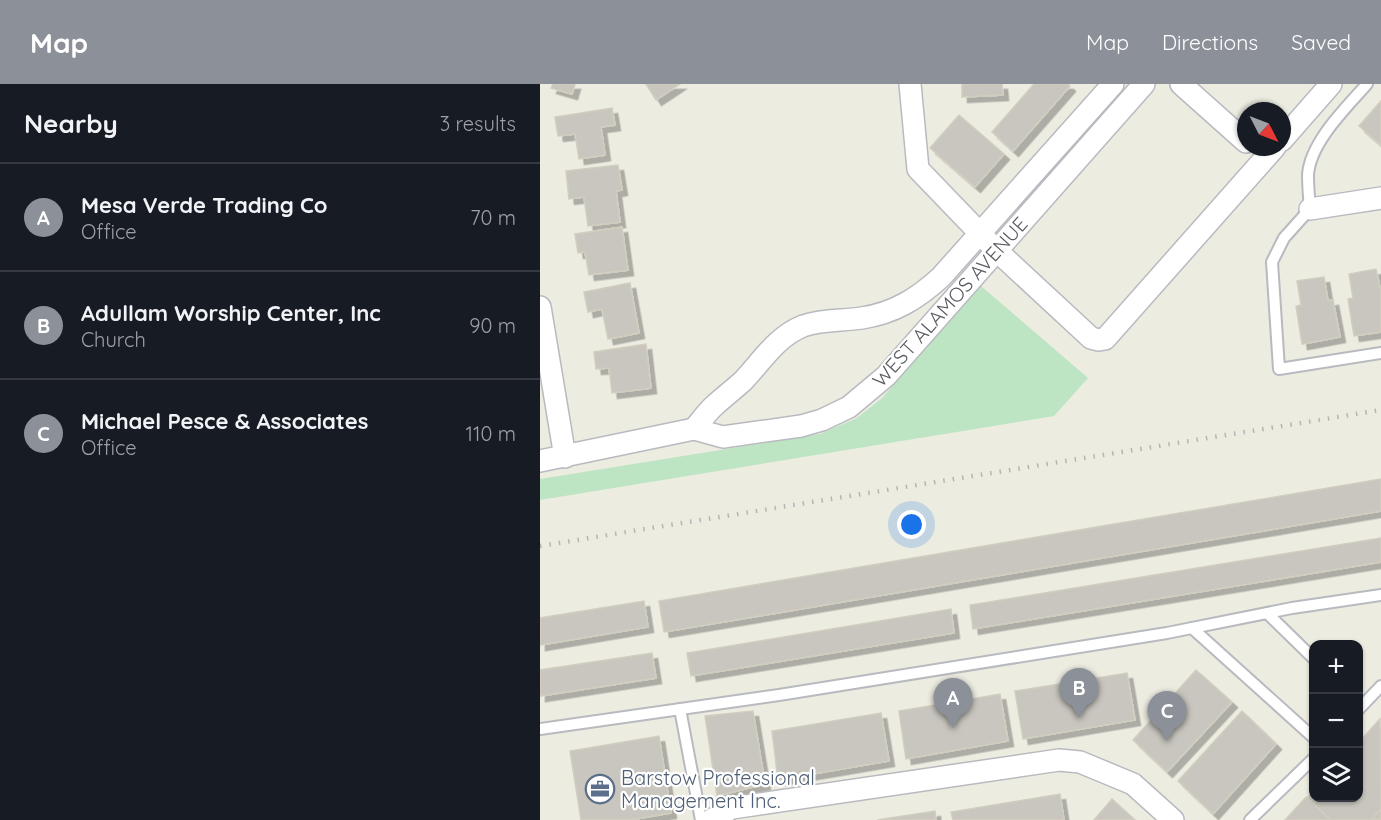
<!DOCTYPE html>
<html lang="en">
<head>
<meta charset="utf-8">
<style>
  body { margin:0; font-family:Quicksand,sans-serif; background:#20242c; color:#f1f3f6 }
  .controls { position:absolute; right:18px; bottom:18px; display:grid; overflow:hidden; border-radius:12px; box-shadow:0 2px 4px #0004 }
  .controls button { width:54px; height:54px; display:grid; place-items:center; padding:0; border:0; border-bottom:2px solid #363941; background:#171b24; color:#f1f3f6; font:30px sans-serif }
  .compass { position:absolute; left:697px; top:18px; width:54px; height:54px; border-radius:50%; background:#171b24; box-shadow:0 2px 4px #0004; rotate:132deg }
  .you { position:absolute; left:372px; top:441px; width:21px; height:21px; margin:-15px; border:4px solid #fff; border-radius:50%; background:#1a73e8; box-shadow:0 0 0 9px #1a73e833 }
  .badge { display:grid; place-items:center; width:39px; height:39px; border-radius:50%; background:#8c9099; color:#fff; font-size:20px; font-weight:700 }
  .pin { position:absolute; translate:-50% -50px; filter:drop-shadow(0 2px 3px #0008) }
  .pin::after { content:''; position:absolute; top:32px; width:21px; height:18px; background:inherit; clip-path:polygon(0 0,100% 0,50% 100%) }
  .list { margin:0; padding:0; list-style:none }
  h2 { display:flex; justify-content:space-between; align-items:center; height:78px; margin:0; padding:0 24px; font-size:26px }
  h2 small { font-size:20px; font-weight:400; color:#9ea1a6 }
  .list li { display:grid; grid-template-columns:39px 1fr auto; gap:18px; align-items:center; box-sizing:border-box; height:108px; padding:0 24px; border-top:2px solid #363941 }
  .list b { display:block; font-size:22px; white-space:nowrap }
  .list p { margin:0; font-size:20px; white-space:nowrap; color:#9ea1a6 }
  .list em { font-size:20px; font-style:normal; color:#9ea1a6 }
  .icon { flex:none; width:33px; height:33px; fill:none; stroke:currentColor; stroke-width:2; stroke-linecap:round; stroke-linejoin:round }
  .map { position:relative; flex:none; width:841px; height:736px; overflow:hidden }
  header { display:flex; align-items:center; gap:36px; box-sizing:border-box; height:84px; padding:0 30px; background:#8c9099; color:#fff }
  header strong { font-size:28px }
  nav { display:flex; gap:33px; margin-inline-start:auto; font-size:21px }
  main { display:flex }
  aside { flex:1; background:#171b24 }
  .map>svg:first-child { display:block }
  .green { fill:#bde5c3 }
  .building { fill:#c8c6be; stroke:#d2cebf; stroke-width:1.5; filter:url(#shadow) }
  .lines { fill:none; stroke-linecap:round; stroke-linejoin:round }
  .lane-casing { stroke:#b9bac0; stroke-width:14 }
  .street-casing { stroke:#b9bac0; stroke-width:24 }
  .lane { stroke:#fff; stroke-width:10 }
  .street { stroke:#fff; stroke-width:21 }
  .rail { stroke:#b4b5b5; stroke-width:4.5; stroke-dasharray:1.5 8; stroke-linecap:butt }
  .labels { text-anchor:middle; stroke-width:4.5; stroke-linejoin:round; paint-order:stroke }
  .street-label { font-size:20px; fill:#5a5c62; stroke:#fff }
  .service-label { font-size:20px; fill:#4e5e75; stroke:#fff; text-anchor:start }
</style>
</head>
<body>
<header>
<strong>Map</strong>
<nav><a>Map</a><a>Directions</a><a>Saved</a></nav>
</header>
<main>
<aside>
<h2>Nearby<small>3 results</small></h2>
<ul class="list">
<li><span class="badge">A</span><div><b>Mesa Verde Trading Co</b><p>Office</p></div><em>70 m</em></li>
<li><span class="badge">B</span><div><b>Adullam Worship Center, Inc</b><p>Church</p></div><em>90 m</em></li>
<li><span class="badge">C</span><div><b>Michael Pesce &amp; Associates</b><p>Office</p></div><em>110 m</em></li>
</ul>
</aside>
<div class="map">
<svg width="841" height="736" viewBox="0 0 841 736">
  <defs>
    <filter id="shadow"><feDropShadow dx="5.5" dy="5.5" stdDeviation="0" flood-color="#0004"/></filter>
  </defs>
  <rect width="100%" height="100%" fill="#edece1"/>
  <!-- green -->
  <path class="green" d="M 441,202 L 548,294 L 514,332 L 0,416 L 0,395 L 280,350 L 317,334 L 342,314 Z"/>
  <!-- building -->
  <g class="building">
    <path d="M 13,0 L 35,0 L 32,10 L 11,4 Z"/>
    <path d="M 106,0 L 140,0 L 116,16 Z"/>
    <path d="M 422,0 L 462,0 L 463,11 L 422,13 Z"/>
    <path d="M 494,0 L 528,0 L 530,2 L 473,67 L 452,48 Z"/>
    <path d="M 841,17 L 841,61 L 819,42 Z"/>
    <path d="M 72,24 L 75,41 L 61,43 L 65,71 L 39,75 L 35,50 L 18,52 L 15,33 Z"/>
    <path d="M 419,31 L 464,70 L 435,103 L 390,64 Z"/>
    <path d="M 78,81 L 82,106 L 76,107 L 80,138 L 48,142 L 44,113 L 29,115 L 26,87 Z"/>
    <path d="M 82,143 L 88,186 L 49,191 L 45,168 L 38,169 L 35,150 Z"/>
    <path d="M 836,185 L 841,209 L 841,248 L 814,252 L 808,215 L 813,214 L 809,190 Z"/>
    <path d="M 784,193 L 788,217 L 793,216 L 800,253 L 762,260 L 756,222 L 761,221 L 757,197 Z"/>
    <path d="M 90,199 L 99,249 L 68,255 L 62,225 L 48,228 L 44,208 Z"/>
    <path d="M 106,260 L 111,304 L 72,309 L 69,284 L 56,285 L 54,268 Z"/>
    <path d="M 841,395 L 841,427 L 124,548 L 119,517 Z"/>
    <path d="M 841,454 L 841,478 L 433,545 L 430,521 Z"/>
    <path d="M 104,517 L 108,543 L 0,561 L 0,534 Z"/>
    <path d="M 411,525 L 414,549 L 151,592 L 147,569 Z"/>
    <path d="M 112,569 L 116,594 L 0,612 L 0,586 Z"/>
    <path d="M 656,586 L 692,618 L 627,688 L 593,656 Z"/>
    <path d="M 587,589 L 595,636 L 483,655 L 475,607 Z"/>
    <path d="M 460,610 L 468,657 L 366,675 L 359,627 Z"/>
    <path d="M 213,627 L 225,700 L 177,712 L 165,632 Z"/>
    <path d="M 702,627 L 736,660 L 673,730 L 638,697 Z"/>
    <path d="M 341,629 L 349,677 L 238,696 L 232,647 Z"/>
    <path d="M 840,635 L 841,725 L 831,736 L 791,736 L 767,714 L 774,707 L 774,714 L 818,714 L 818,659 Z"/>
    <path d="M 119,652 L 131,729 L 90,736 L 41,736 L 30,667 Z"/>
    <path d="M 520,710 L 524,736 L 413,736 L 411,728 Z"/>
    <path d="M 766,713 L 767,714 L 791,736 L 745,736 Z"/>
    <path d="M 572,715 L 595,736 L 554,736 Z"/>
    <path d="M 841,725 L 841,736 L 831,736 Z"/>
    <path d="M 395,727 L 396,736 L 337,736 Z"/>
  </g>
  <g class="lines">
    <!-- lane casing -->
    <g class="lane-casing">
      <g id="lane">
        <path d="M 827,0 C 807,23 770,58 768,91 C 768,102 769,114 770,125 L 744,154 L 732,178 L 739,285 L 841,269"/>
        <path d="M 727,529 L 774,575"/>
        <path d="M 652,544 L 774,654"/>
        <path d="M 140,625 L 161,736"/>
        <path d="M 818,626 L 841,602"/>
        <path d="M 0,645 L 239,611 L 627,549 L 752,524 L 841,511"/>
        <path d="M 710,736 L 774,674"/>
      </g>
    </g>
    <!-- street casing -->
    <g class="street-casing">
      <g id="street">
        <path d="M 370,0 L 378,85 L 456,166 L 551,254 L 559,256 L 565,255 L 735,63"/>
        <path d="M 641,0 L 706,58"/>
        <path d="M 742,56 L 791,0"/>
        <path d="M 770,125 L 841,114"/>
        <path d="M 0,223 L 25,373"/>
        <path d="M 154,345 C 161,337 167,328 175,321 C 184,313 194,305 203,297 C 222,277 236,253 263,242 C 282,235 302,237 322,234 C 354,229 377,215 401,193 L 573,0"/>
        <path d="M 0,377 L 154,345 L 183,353 L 261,342 L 282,336 L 309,323 L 346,292 L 604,0"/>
        <path d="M 171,736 L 192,724 L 519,676 L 540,678 L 593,700 L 633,736"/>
      </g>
    </g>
    <!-- lane -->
    <use href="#lane" class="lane"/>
    <!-- street -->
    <use href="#street" class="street"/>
    <!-- rail -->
    <path class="rail" d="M 0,462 L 841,326"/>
  </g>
  <!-- icons -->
  <defs>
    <g id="office-ring" transform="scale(1.5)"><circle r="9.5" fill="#fff" stroke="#5c6f8a" stroke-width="1.5"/><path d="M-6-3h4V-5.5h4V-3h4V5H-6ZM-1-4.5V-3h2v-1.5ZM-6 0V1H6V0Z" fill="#5c6f8a"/></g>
  </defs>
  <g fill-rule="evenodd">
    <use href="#office-ring" x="60" y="705"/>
  </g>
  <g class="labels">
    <!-- street labels -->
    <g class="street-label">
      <text transform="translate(410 218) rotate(-48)" y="7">WEST ALAMOS AVENUE</text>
    </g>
    <!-- service labels -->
    <g class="service-label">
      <text x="81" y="701">Barstow Professional<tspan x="81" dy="23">Management Inc.</tspan></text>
    </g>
  </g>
</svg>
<div class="controls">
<button>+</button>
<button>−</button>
<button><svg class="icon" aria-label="layers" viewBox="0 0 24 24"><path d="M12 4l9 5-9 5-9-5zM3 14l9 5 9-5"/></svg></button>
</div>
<svg class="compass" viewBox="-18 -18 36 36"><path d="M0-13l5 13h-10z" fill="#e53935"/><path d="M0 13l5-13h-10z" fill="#9ea1a6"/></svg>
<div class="you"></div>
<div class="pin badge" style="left:413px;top:644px">A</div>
<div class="pin badge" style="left:539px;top:634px">B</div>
<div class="pin badge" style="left:627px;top:657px">C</div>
</div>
</main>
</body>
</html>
